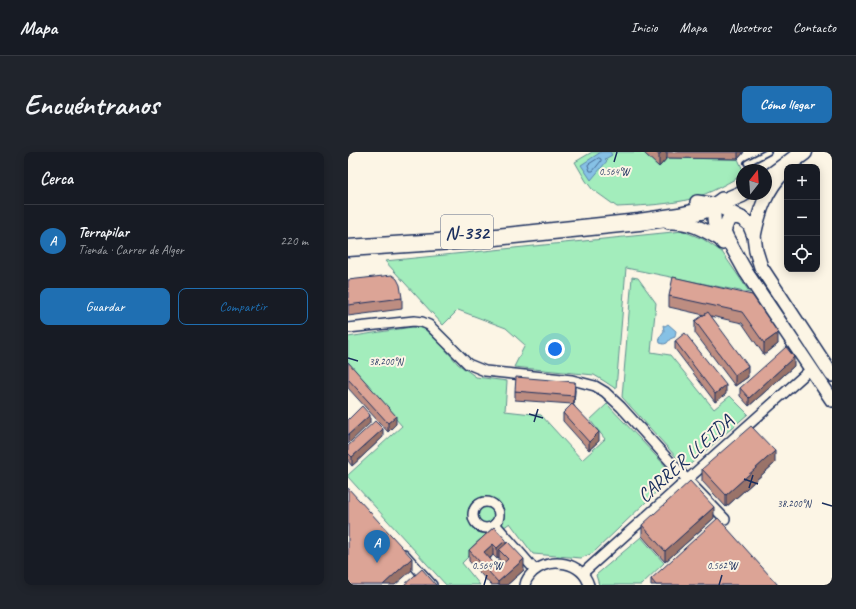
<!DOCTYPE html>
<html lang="es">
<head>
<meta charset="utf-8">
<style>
  body { margin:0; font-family:Caveat,sans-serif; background:#20242c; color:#f1f3f6 }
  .controls { position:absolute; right:12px; top:12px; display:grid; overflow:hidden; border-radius:8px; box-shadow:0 2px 10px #0003 }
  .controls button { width:36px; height:36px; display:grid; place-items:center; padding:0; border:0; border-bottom:1px solid #363941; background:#171b24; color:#f1f3f6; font:20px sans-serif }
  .compass { position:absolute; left:388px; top:12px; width:36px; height:36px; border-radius:50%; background:#171b24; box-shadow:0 2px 10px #0003; rotate:17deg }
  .you { position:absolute; left:207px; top:197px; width:14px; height:14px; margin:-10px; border:3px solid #fff; border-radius:50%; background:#1a73e8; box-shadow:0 0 0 6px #1a73e833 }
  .badge { display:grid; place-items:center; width:26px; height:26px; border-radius:50%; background:#1f6fb2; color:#fff; font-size:13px; font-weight:700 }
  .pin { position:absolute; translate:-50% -33px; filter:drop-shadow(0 1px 2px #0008) }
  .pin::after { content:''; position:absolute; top:21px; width:14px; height:12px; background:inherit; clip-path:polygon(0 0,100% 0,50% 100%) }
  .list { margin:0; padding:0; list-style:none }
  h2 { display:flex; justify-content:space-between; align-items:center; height:52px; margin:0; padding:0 16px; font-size:17px }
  h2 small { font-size:13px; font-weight:400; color:#9ea1a6 }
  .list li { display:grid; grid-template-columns:26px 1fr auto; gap:12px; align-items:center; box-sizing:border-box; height:72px; padding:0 16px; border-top:1px solid #363941 }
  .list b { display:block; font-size:15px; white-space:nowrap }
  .list p { margin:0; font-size:13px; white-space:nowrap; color:#9ea1a6 }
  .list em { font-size:13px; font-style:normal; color:#9ea1a6 }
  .actions { display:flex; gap:8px; padding:12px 16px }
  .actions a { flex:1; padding:9px 0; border:1px solid #1f6fb2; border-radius:8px; text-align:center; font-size:14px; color:#1f6fb2 }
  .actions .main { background:#1f6fb2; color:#fff }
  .icon { flex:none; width:22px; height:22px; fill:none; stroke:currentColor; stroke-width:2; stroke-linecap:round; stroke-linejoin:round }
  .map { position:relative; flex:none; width:484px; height:433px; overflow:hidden; border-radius:8px }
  header { display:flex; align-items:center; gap:24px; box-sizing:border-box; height:56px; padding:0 20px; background:#171b24; border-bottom:1px solid #363941 }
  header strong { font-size:19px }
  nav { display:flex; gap:22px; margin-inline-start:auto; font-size:14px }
  .intro { display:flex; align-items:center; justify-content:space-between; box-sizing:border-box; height:96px; padding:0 24px }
  h1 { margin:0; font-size:28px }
  .button { padding:10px 18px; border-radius:8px; background:#1f6fb2; color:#fff; font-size:14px; font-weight:700 }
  main { display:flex; gap:24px; padding:0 24px }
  aside { flex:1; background:#171b24; border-radius:8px; box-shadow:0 2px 10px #0003 }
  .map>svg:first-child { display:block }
  .green { fill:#a3edbc; stroke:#5f8e8d }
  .water { fill:#86c1e5; stroke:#5b87af }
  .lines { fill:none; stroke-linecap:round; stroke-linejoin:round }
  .shore { stroke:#466994; stroke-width:1 }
  .lane-casing { stroke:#1b2f5e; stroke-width:8 }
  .street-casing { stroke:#1b2f5e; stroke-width:12 }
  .secondary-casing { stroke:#1b2f5e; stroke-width:16 }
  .highway-casing { stroke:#1b2f5e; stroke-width:19 }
  .lane { stroke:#fcf5e5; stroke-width:4.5 }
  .street { stroke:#fcf5e5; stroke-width:9 }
  .secondary { stroke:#fcf5e5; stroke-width:13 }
  .highway { stroke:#fcf5e5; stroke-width:16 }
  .wall { fill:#bd8d81; stroke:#1b2f5e; fill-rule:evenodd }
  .shaded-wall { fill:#9a7369; stroke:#1b2f5e }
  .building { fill:#dca496; stroke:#1b2f5e }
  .ticks { fill:none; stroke:#1b2f5e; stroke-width:1.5 }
  .labels { text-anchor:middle; stroke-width:4; stroke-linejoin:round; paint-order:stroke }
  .shield { fill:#fcf5e5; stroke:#5e6a86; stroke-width:1 }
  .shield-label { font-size:19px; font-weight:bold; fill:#1b2f5e }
  .street-label { font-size:20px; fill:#1b2f5e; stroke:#fcf5e5 }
  .ticks-label { font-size:10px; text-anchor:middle; fill:#1b2f5e; stroke:#fcf5e5; stroke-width:4; stroke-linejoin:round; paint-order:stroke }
</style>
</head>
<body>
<header>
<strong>Mapa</strong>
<nav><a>Inicio</a><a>Mapa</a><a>Nosotros</a><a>Contacto</a></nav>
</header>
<div class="intro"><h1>Encuéntranos</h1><a class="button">Cómo llegar</a></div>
<main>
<aside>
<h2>Cerca<small></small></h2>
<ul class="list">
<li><span class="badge">A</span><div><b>Terrapilar</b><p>Tienda · Carrer de Alger</p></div><em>220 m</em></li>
</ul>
<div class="actions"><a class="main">Guardar</a><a>Compartir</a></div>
</aside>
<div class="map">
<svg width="484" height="433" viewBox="0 0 484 433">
  <rect width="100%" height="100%" fill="#fcf5e5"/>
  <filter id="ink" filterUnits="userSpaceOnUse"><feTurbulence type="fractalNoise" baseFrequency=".025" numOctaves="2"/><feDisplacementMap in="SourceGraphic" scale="8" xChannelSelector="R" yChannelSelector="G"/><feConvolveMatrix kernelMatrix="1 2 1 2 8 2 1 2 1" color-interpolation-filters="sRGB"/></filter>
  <g filter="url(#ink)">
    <!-- green -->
    <g class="green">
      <path d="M 244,0 L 295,0 L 311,14 L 319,6 L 390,7 L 395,18 L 394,18 L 394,23 C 375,34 355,45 334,49 C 313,53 290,54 269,55 L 244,37 L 238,29 L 227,10 Z"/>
      <path d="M 335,79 L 355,87 L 374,100 L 402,141 L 278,116 L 268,237 L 256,229 L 246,223 L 166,215 L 177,193 L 158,176 L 110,158 L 95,173 L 37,109 Z"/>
      <path d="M 284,125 L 290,126 L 308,151 L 303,200 L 322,203 L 366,257 L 382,244 L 400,262 L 338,316 L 274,245 Z"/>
      <path d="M 64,175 L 75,176 L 90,189 L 110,212 L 128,225 L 159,229 L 157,259 L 193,263 L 234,308 L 257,287 L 242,268 L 259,252 L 326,323 L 245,401 L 233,406 L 185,402 L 162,371 L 135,390 L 114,411 L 132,433 L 98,433 L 0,325 L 0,323 L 54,274 L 0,212 L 0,185 Z"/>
      <path d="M 293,385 L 316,411 L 293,433 L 251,433 L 248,423 Z"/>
    </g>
    <!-- water -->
    <g class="water">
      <path d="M 253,0 L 262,0 L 264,3 L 257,7 L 259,9 L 243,28 L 233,13 Z"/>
      <path d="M 320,172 L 328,179 L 327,185 L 322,187 L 319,191 L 316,192 L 312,191 L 311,186 L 316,179 L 315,173 L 317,174 Z"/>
    </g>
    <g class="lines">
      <!-- shore -->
      <path class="shore" d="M 251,6 L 253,7 L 253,9 L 245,19 L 242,19 L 240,13 Z"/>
      <!-- lane casing -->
      <g class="lane-casing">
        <path id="lane" d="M 399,11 L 420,0"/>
      </g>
      <!-- street casing -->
      <g class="street-casing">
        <g id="street">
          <path d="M 0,176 L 66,169 L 74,170 L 81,173 L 120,212 L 137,219 L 224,228 L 247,234 L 257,240 L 273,255 L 329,317 L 377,367"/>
          <circle cx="138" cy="363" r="13"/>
          <path d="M 147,372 L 187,418"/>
          <path d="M 56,402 L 84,433"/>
          <path d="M 235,421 L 463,217"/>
          <path d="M 177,433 C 178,427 181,424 185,420 C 203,404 234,410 241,433"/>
        </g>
      </g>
      <!-- secondary casing -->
      <g class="secondary-casing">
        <g id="secondary">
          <path d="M 374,47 C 360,56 367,81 375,91"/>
          <path d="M 349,50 L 369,53 L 393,66 L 401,72 L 406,84 L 408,99 L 413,115 L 484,223"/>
          <path d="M 393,66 L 386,65 L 380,68 L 376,79 L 379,86 L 398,120 L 484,248"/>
          <path d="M 321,70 C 341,69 355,77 372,87"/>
          <path d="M 406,84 C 411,59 418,38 436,20"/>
        </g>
      </g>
      <!-- highway casing -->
      <g class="highway-casing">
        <g id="highway">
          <path d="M 418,28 L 456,0"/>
          <path d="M 0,96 L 120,88 L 291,70 L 331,64 L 353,59 L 394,42"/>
        </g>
      </g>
      <!-- lane -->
      <use href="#lane" class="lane"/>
      <!-- street -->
      <use href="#street" class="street"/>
      <!-- secondary -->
      <use href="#secondary" class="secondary"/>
      <!-- highway -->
      <use href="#highway" class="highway"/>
    </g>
    <!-- wall -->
    <g class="wall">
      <path d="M 295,0 L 396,0 L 390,7 L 319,6 L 311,15 Z"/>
      <path d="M 0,128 L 54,146 L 54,157 L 0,164 Z"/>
      <path d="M 404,143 L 430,192 L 416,203 L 394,171 L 363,164 L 400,225 L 387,234 L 347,181 L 347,169 L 356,163 L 321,155 L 321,144 Z"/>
      <path d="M 327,189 L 378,242 L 367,250 L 327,197 Z"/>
      <path d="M 0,210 L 48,272 L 40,280 L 0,236 Z"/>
      <path d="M 446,214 L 401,254 L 392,244 L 392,236 Z"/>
      <path d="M 227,238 L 226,252 L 225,252 L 251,289 L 241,298 L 215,269 L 215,261 L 224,252 L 167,248 L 167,239 Z"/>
      <path d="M 35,285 L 4,314 L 0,309 L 0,294 Z"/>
      <path d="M 427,311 L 378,355 L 354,329 L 354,317 Z"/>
      <path d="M 366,366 L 317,410 L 294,384 L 294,373 Z"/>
      <path d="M 146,375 L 176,418 L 159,433 L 143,433 L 121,409 L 121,398 ZM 145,403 L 149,407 L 151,405 L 151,409 L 154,412 L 150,416 L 142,407 Z"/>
      <path d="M 303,427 L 430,433 L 303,433 Z"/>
    </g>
    <!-- shaded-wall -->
    <g class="shaded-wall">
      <path d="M 314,0 L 319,0 L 319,6 L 311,15 L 311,3 Z"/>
      <path d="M 390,0 L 396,0 L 390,7 Z"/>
      <path d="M 430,181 L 430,192 L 416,203 L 416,191 Z"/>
      <path d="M 446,205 L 446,214 L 401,254 L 401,246 Z"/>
      <path d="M 400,214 L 400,225 L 387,234 L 387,223 Z"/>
      <path d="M 227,230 L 227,238 L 226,252 L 226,244 Z"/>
      <path d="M 378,233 L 378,242 L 367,250 L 367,242 Z"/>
      <path d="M 22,263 L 22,271 L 0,292 L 0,283 Z"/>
      <path d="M 48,264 L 48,272 L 40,280 L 40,271 Z"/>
      <path d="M 35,277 L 35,285 L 4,314 L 4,305 Z"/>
      <path d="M 251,280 L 251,289 L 241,298 L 241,290 Z"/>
      <path d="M 427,299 L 427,311 L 378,355 L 378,343 Z"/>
      <path d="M 366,355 L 366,366 L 317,410 L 317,399 Z"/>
      <path d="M 158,388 L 158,399 L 151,398 L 151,405 L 149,407 L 149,396 Z"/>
      <path d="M 145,392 L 145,403 L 136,412 L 136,400 Z"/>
      <path d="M 64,406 L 64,418 L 47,433 L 35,433 Z"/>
      <path d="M 176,407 L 176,418 L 159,433 L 150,433 L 150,430 Z"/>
    </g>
    <!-- building -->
    <g class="building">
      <path d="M 307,0 L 314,0 L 311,3 Z"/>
      <path d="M 44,123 L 49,127 L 52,133 L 54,146 L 0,153 L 0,128 Z"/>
      <path d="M 325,125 L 404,143 L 430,181 L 416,191 L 394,160 L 321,144 Z"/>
      <path d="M 360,160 L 400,214 L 387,223 L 347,169 Z"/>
      <path d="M 337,181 L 378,233 L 367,242 L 327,189 Z"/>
      <path d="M 438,195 L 446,205 L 401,246 L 392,236 Z"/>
      <path d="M 0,210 L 48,264 L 40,271 L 0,227 Z"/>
      <path d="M 168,225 L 227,230 L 226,244 L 167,239 Z"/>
      <path d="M 224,252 L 251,280 L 241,290 L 215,261 Z"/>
      <path d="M 14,254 L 22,263 L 0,283 L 0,268 Z"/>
      <path d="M 27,269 L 35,277 L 4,305 L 0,301 L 0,294 Z"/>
      <path d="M 403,274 L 427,299 L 378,343 L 354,317 Z"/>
      <path d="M 342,329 L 366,355 L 317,399 L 294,373 Z"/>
      <path d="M 0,336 L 64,406 L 35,433 L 0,433 Z"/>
      <path d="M 370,366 L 430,433 L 308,433 L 303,427 Z"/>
      <path d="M 146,375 L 158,388 L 149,396 L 145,392 L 136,400 L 150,416 L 160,407 L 151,398 L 160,390 L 176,407 L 150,430 L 121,398 Z"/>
      <path d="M 74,417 L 88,433 L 56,433 Z"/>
    </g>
  </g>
  <!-- ticks -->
  <path class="ticks" d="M 266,10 L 269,0M 0,206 L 10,209M 181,262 L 195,266M 186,270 L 190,257M 396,327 L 410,332M 401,336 L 405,323M 474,351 L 484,354M 136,433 L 139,423M 371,433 L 374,423"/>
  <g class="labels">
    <!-- shield labels -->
    <rect class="shield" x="93" y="63" width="52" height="34" rx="3"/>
    <g class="shield-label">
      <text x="119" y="87">N-332</text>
    </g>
    <!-- street labels -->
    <g class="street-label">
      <text transform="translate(337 306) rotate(-42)" y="7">CARRER LLEIDA</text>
    </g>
  </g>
  <g class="ticks-label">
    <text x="266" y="23">0.564°W</text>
    <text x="38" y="213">38.200°N</text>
    <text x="446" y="355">38.200°N</text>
    <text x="139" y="417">0.564°W</text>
    <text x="374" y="417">0.562°W</text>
  </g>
</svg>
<div class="controls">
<button>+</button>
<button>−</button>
<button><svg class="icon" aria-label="locate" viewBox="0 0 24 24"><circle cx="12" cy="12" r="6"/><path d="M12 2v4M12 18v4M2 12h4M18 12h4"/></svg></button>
</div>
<svg class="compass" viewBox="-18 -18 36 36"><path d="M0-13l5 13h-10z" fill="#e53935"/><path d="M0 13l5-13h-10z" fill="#9ea1a6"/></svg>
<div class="you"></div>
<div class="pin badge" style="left:29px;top:411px">A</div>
</div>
</main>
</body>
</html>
